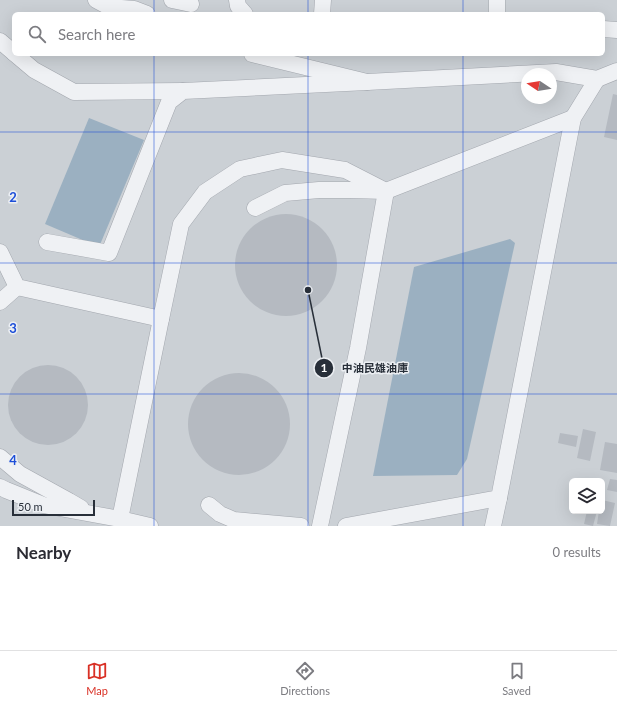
<!DOCTYPE html>
<html lang="en">
<head>
<meta charset="utf-8">
<style>
  body { margin:0; font-family:Lato,"Noto Sans TC",sans-serif; background:#f7f7f7; color:#2b2b33 }
  .controls { position:absolute; right:12px; bottom:12px; display:grid; overflow:hidden; border-radius:6px; box-shadow:0 4px 16px #0002 }
  .controls button { width:36px; height:36px; display:grid; place-items:center; padding:0; border:0; border-bottom:1px solid #e1e1e2; background:#fff; color:#2b2b33; font:20px sans-serif }
  .compass { position:absolute; left:521px; top:68px; width:36px; height:36px; border-radius:50%; background:#fff; box-shadow:0 4px 16px #0002; rotate:282deg }
  .scale { position:absolute; left:12px; bottom:10px; width:83px; box-sizing:border-box; padding-left:4px; border:2px solid #282f39; border-top:0; font-size:11px; line-height:14px; white-space:nowrap; color:#282f39; -webkit-text-stroke:3px #eceff3; paint-order:stroke }
  .list { margin:0; padding:0; list-style:none }
  h2 { display:flex; justify-content:space-between; align-items:center; height:52px; margin:0; padding:0 16px; font-size:17px }
  h2 small { font-size:13px; font-weight:400; color:#7c7c81 }
  .icon { flex:none; width:22px; height:22px; fill:none; stroke:currentColor; stroke-width:2; stroke-linecap:round; stroke-linejoin:round }
  .map { position:relative; flex:none; width:617px; height:526px; overflow:hidden }
  .search { position:absolute; background:#fff; box-shadow:0 4px 16px #0002; left:12px; right:12px; top:12px; height:44px; display:flex; align-items:center; gap:10px; box-sizing:border-box; padding:0 14px; border-radius:6px; color:#7c7c81; font-size:15px }
  .sheet { height:124px; background:#fff }
  nav { display:flex; justify-content:space-around; align-items:center; box-sizing:border-box; height:56px; border-top:1px solid #e1e1e2; background:#fff; font-size:11px; color:#7c7c81 }
  nav a { display:grid; justify-items:center; gap:2px }
  nav .on { color:#d93025 }
  .map>svg:first-child { display:block }
  .built { fill:#cbd0d5; fill-rule:evenodd }
  .water { fill:#9bb0c1 }
  .building { fill:#b5bac1 }
  .lines { fill:none; stroke-linecap:round; stroke-linejoin:round }
  .minor-casing { stroke:#a3a7ae; stroke-width:17 }
  .minor { stroke:#eff1f4; stroke-width:16 }
  .grid { fill:none; stroke:#1d4ed8; stroke-width:1; stroke-opacity:0.55 }
  .grid-label { font-size:13px; text-anchor:middle; font-weight:bold; fill:#1d4ed8; stroke:#eceff3; stroke-width:3; stroke-linejoin:round; paint-order:stroke }
  .leader { fill:none; stroke:#282f39; stroke-width:1.5 }
  .callout-dot { fill:#282f39; stroke:#eceff3; stroke-width:1.5 }
  .mark-label { font-size:12px; text-anchor:middle; font-weight:bold; fill:#fff }
  .callout-label { font-size:11px; text-anchor:middle; font-weight:bold; fill:#282f39; stroke:#eceff3; stroke-width:3; stroke-linejoin:round; paint-order:stroke }
</style>
</head>
<body>
<div class="map">
<svg width="617" height="526" viewBox="0 0 617 526">
  <rect width="100%" height="100%" fill="#dde0e5"/>
  <!-- built -->
  <path class="built" d="M 0,0 L 617,0 L 617,526 L 0,526 ZM 14,14 L 603,14 L 603,54 L 14,54 ZM 527,74 L 551,74 L 551,98 L 527,98 ZM 572,481 L 602,481 L 602,511 L 572,511 Z"/>
  <!-- water -->
  <g class="water">
    <path d="M 89,118 L 144,140 L 99,247 L 45,224 Z"/>
    <path d="M 510,239 L 515,243 L 467,459 L 457,475 L 373,476 L 414,267 Z"/>
  </g>
  <!-- building -->
  <g class="building">
    <path d="M 613,94 L 617,95 L 617,140 L 604,137 Z"/>
    <circle cx="286" cy="265" r="51"/>
    <circle cx="48" cy="405" r="40"/>
    <circle cx="239" cy="424" r="51"/>
    <path d="M 583,429 L 596,432 L 590,461 L 577,458 Z"/>
    <path d="M 560,433 L 578,436 L 576,447 L 558,443 Z"/>
    <path d="M 605,442 L 617,444 L 617,473 L 600,470 Z"/>
    <path d="M 610,479 L 617,480 L 617,492 L 607,490 Z"/>
    <path d="M 602,500 L 615,503 L 610,526 L 597,524 L 599,511 L 602,511 Z"/>
    <path d="M 587,511 L 597,511 L 593,526 L 584,524 Z"/>
  </g>
  <g class="lines">
    <!-- minor casing -->
    <g class="minor-casing">
      <g id="minor">
        <path d="M 96,0 L 109,7 L 134,9 L 147,14"/>
        <path d="M 172,0 L 191,4"/>
        <path d="M 237,0 L 238,6 L 245,14"/>
        <path d="M 497,0 L 497,14"/>
        <path d="M 322,14 L 323,0"/>
        <path d="M 603,29 L 617,30"/>
        <path d="M 0,41 L 14,53"/>
        <path d="M 15,54 L 34,70 L 74,92 L 183,91"/>
        <path d="M 252,54 L 367,82 L 556,72 L 597,79 L 617,71"/>
        <path d="M 255,208 L 285,193 L 319,190 L 350,190 L 386,191 L 573,118"/>
        <path d="M 47,242 L 109,253 L 169,102 L 183,91 L 367,82"/>
        <path d="M 0,252 L 17,287 L 161,319 L 181,224 L 205,192 L 240,169 L 282,160 L 345,170 L 386,191 L 358,348 L 320,526"/>
        <path d="M 0,302 L 17,287"/>
        <path d="M 0,457 L 20,474 L 69,501 L 81,508"/>
        <path d="M 0,487 L 6,490 L 43,505 L 120,519 L 150,526"/>
        <path d="M 209,505 L 220,514 L 234,520 L 301,526"/>
        <path d="M 120,519 L 161,319"/>
        <path d="M 346,526 L 499,498 L 573,118 L 597,79"/>
        <path d="M 493,526 L 499,498"/>
      </g>
    </g>
    <!-- minor -->
    <use href="#minor" class="minor"/>
  </g>
  <!-- grid -->
  <path class="grid" d="M 154,0 L 154,14M 308,0 L 308,14M 463,0 L 463,14M 154,54 L 154,526M 308,54 L 308,526M 463,54 L 463,526M 0,132 L 617,132M 0,263 L 617,263M 0,394 L 617,394"/>
  <g class="grid-label">
    <text x="13" y="202">2</text>
    <text x="13" y="333">3</text>
    <text x="13" y="465">4</text>
  </g>
  <!-- callouts -->
  <path class="leader" d="M308 290L324 368"/>
  <g class="callout-dot">
    <circle cx="308" cy="290" r="4"/>
    <circle cx="324" cy="368" r="10"/>
  </g>
  <g class="mark-label">
    <text x="324" y="372">1</text>
  </g>
  <g class="callout-label">
    <text x="375" y="372">中油民雄油庫</text>
  </g>
</svg>
<div class="controls">
<button><svg class="icon" aria-label="layers" viewBox="0 0 24 24"><path d="M12 4l9 5-9 5-9-5zM3 14l9 5 9-5"/></svg></button>
</div>
<svg class="compass" viewBox="-18 -18 36 36"><path d="M0-13l5 13h-10z" fill="#e53935"/><path d="M0 13l5-13h-10z" fill="#7c7c81"/></svg>
<div class="scale">50 m</div>
<div class="search"><svg class="icon" aria-label="search" viewBox="0 0 24 24"><circle cx="10" cy="10" r="6"/><path d="M15 15l6 6"/></svg>Search here</div>
</div>
<section class="sheet">
<h2>Nearby<small>0 results</small></h2>
<ul class="list">
</ul>
</section>
<nav>
<a class="on"><svg class="icon" aria-label="map" viewBox="0 0 24 24"><path d="M3 6l6-2 6 2 6-2v14l-6 2-6-2-6 2zM9 4v14M15 6v14"/></svg>Map</a>
<a><svg class="icon" aria-label="directions" viewBox="0 0 24 24"><path d="M12 3l9 9-9 9-9-9zM9 14v-3h6M13 9l2 2-2 2"/></svg>Directions</a>
<a><svg class="icon" aria-label="saved" viewBox="0 0 24 24"><path d="M7 4h10v16l-5-4-5 4z"/></svg>Saved</a>
</nav>
</body>
</html>
